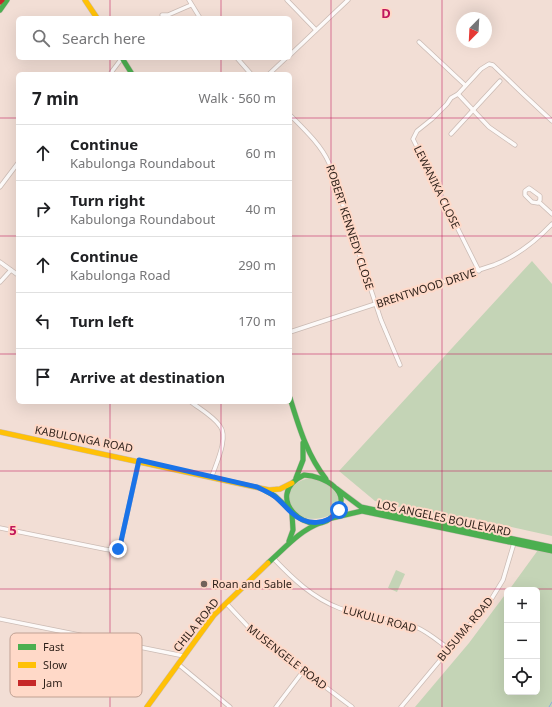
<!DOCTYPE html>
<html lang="en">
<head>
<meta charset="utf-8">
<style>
  body { margin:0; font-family:"Noto Sans",sans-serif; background:#f2f2f2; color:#202124 }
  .controls { position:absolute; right:12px; bottom:12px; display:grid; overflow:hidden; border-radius:6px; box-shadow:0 4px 16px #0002 }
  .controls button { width:36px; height:36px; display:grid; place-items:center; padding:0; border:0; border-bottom:1px solid #e0e0e0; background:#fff; color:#202124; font:20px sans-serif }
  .compass { position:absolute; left:456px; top:12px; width:36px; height:36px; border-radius:50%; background:#fff; box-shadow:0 4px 16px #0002; rotate:204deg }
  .stop { position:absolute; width:12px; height:12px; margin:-9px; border:3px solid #1a73e8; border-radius:50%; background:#fff }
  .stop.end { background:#1a73e8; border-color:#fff; box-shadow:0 1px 4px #0008 }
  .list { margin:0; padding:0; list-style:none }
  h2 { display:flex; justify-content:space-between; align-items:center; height:52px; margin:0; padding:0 16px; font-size:17px }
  h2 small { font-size:13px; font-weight:400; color:#757577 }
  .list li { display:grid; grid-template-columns:26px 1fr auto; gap:12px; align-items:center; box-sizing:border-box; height:56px; padding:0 16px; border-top:1px solid #e0e0e0 }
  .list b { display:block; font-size:15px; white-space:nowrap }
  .list p { margin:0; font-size:13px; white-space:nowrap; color:#757577 }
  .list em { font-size:13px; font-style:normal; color:#757577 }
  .icon { flex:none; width:22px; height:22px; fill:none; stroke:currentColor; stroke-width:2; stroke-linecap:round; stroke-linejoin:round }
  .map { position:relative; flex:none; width:552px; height:707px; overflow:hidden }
  .search { position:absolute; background:#fff; box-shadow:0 4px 16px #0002; left:16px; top:16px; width:276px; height:44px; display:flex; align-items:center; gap:10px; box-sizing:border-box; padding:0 14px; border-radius:6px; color:#757577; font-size:15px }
  .panel { position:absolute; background:#fff; box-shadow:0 4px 16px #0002; left:16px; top:72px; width:276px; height:332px; border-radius:6px }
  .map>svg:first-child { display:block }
  .green { fill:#c4d4b6 }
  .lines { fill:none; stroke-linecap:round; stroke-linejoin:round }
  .stream { stroke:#8faed7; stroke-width:1 }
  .street-casing { stroke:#cbbbb4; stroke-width:5 }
  .fast-casing { stroke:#cbbbb4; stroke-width:6 }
  .slow-casing { stroke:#cbbbb4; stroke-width:6 }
  .jam-casing { stroke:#cbbbb4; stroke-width:6 }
  .street { stroke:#fdfaf9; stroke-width:3.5 }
  .fast { stroke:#4caf50; stroke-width:5 }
  .slow { stroke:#ffc107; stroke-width:5 }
  .jam { stroke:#c62828; stroke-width:5 }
  .route { stroke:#1a73e8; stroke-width:5 }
  .grid { fill:none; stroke:#c2185b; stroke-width:1; stroke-opacity:0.55 }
  .poi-dot { fill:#71625a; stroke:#ffd9c8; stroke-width:1.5 }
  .labels { text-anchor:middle; stroke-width:4; stroke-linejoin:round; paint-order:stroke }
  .street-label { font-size:11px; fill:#2c1f18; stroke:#ffd9c8 }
  .poi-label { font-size:11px; fill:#2c1f18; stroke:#ffd9c8; text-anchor:start }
  .key { fill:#ffd9c8; stroke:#c0a193; stroke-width:1 }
  .key-label { font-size:11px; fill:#2c1f18 }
  .grid-label { font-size:13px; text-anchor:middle; font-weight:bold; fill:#c2185b; stroke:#ffd9c8; stroke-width:4; stroke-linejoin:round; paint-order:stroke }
</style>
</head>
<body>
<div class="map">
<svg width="552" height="707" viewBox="0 0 552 707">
  <rect width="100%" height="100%" fill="#f2ded5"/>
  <!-- green -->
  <g class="green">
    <path d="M 532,261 L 552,284 L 552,536 L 466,517 L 465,520 L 435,515 L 433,512 L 427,511 L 425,513 L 375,501 L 339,471 Z"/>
    <path d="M 312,478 C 327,482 332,486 340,499 C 339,503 338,508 336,511 C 327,520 304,522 294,513 C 279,498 293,479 312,478 Z"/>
    <path d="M 538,550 L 552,554 L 552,707 L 415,707 L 469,643 L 507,592 L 507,692 L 537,692 L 537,590 L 509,590 Z"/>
    <path d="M 396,570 L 405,574 L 397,592 L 388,588 Z"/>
  </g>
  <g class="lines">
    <!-- stream -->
    <path class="stream" d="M 549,707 L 552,702"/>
    <!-- street casing -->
    <g class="street-casing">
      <g id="street">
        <path d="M 189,0 L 200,18"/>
        <path d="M 287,0 L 316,30"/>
        <path d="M 162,15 L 168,15 L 191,5"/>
        <path d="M 419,42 L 465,85"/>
        <path d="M 290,55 L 348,0"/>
        <path d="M 237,58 L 251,74"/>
        <path d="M 110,74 L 122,58"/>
        <path d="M 269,74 L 286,58"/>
        <path d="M 458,94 L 489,127 L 515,145"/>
        <path d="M 290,115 C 304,129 321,145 329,163 L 381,320 L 400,365"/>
        <path d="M 451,134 L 500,81"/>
        <path d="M 0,187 L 18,163"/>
        <path d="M 529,188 L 540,196 L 540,200 L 538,203 L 532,202 L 525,195 L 525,191 Z"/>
        <path d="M 539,202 L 552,214"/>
        <path d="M 0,262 L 18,275"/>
        <path d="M 479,271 L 413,139 L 417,131 L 432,119 L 447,104 L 451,98 L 458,94 L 481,69 L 489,64 L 493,65 L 522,93 L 552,121"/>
        <path d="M 0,282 L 11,270"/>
        <path d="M 290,332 L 494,265 C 517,256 535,242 552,224"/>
        <path d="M 191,402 C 200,409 213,416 220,426 C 229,437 216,464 212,476"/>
        <path d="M 0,528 L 104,549 C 111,550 116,552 120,546 L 139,461"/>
        <path d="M 274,559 C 293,579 313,598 339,608 C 364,618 392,617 416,627 C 428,632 438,641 449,649"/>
        <path d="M 226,603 L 255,634 L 352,707"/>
        <path d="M 0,619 L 184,656"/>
        <path d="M 178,664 L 230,707"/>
        <path d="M 276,707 L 304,670"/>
        <path d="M 401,707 L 492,598 L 503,580 L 514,543"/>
      </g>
    </g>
    <!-- fast casing -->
    <g class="fast-casing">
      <g id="fast">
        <path d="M 0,10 L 7,0"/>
        <path d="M 122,58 L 132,74"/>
        <path d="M 290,398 C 299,427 307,455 326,479"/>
        <path d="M 304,475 C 324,476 354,492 335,514 C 311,543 260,496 304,475 Z"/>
        <path d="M 296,478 L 303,460 L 303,443"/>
        <path d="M 337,489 L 361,507 L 552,547"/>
        <path d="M 266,491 L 275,496 L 287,507"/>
        <path d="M 332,518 L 362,511 L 552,551"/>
        <path d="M 289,541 L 293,530 L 292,514"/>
        <path d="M 268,563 C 285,548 299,531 320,523"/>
      </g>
    </g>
    <!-- slow casing -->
    <g class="slow-casing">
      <g id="slow">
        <path d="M 85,0 L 97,18"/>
        <path d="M 0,432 L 269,490 L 280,489 L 292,483"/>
        <path d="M 147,707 L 214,615 L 268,563"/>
      </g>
    </g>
    <!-- jam casing -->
    <g class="jam-casing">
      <path id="jam" d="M 0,2 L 2,0"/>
    </g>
    <!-- street -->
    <use href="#street" class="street"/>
    <!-- fast -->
    <use href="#fast" class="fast"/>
    <!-- slow -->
    <use href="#slow" class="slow"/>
    <!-- jam -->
    <use href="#jam" class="jam"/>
  </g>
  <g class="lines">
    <!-- route -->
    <path class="route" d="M 118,549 L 120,546 L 139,460 L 257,487 C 263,490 269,492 274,496 C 281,501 286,508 292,513 C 306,526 328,526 339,510"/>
  </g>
  <!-- grid -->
  <path class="grid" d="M 110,0 L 110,18M 221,0 L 221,18M 331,0 L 331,707M 442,0 L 442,707M 110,58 L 110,74M 221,58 L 221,74M 0,118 L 18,118M 290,118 L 552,118M 0,236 L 18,236M 290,236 L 552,236M 0,354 L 18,354M 290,354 L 552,354M 110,402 L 110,707M 221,402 L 221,707M 0,471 L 552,471M 0,589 L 552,589"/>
  <!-- markers -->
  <circle class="poi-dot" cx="204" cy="584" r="4"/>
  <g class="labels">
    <!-- street labels -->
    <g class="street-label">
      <text transform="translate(437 187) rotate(64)" y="4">LEWANIKA CLOSE</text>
      <text transform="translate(350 227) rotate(72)" y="4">ROBERT KENNEDY CLOSE</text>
      <text transform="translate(426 288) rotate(-18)" y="4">BRENTWOOD DRIVE</text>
      <text transform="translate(84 439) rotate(11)" y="4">KABULONGA ROAD</text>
      <text transform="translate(444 518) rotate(12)" y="4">LOS ANGELES BOULEVARD</text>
      <text transform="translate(380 619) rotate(15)" y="4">LUKULU ROAD</text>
      <text transform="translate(196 625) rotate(-51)" y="4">CHILA ROAD</text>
      <text transform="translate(465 629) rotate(-50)" y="4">BUSUMA ROAD</text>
      <text transform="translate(287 657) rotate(38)" y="4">MUSENGELE ROAD</text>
    </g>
    <!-- poi labels -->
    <g class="poi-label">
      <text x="212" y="588">Roan and Sable</text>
    </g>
  </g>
  <!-- legend -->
  <rect x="10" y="633" width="132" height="64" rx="6" class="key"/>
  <rect x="18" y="644" width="18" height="6" fill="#4caf50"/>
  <rect x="18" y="662" width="18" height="6" fill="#ffc107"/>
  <rect x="18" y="680" width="18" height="6" fill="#c62828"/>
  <g class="key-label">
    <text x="43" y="651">Fast</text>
    <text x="43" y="669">Slow</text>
    <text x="43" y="687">Jam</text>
  </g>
  <g class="grid-label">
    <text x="386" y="18">D</text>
    <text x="13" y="535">5</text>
  </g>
</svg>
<div class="controls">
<button>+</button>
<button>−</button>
<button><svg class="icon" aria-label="locate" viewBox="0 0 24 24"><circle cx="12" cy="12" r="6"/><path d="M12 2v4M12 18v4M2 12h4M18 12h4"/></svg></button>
</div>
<svg class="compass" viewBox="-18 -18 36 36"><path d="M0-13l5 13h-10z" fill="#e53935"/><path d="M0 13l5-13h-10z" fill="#757577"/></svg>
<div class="stop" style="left:339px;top:510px"></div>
<div class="stop end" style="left:118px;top:549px"></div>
<div class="search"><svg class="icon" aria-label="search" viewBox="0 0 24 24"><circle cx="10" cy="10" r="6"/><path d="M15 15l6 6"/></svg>Search here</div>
<section class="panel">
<h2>7 min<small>Walk · 560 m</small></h2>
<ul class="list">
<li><svg class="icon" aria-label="ahead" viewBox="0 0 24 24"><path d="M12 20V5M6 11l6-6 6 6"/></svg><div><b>Continue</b><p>Kabulonga Roundabout</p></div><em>60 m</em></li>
<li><svg class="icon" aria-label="right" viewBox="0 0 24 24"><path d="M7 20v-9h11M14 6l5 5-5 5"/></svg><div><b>Turn right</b><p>Kabulonga Roundabout</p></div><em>40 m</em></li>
<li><svg class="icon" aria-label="ahead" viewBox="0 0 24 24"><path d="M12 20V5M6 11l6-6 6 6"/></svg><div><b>Continue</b><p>Kabulonga Road</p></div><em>290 m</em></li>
<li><svg class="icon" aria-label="left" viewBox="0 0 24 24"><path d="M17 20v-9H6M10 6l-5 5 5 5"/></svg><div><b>Turn left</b></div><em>170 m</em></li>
<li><svg class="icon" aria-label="arrive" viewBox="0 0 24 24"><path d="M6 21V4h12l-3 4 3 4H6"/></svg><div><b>Arrive at destination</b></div></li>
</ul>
</section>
</div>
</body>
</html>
